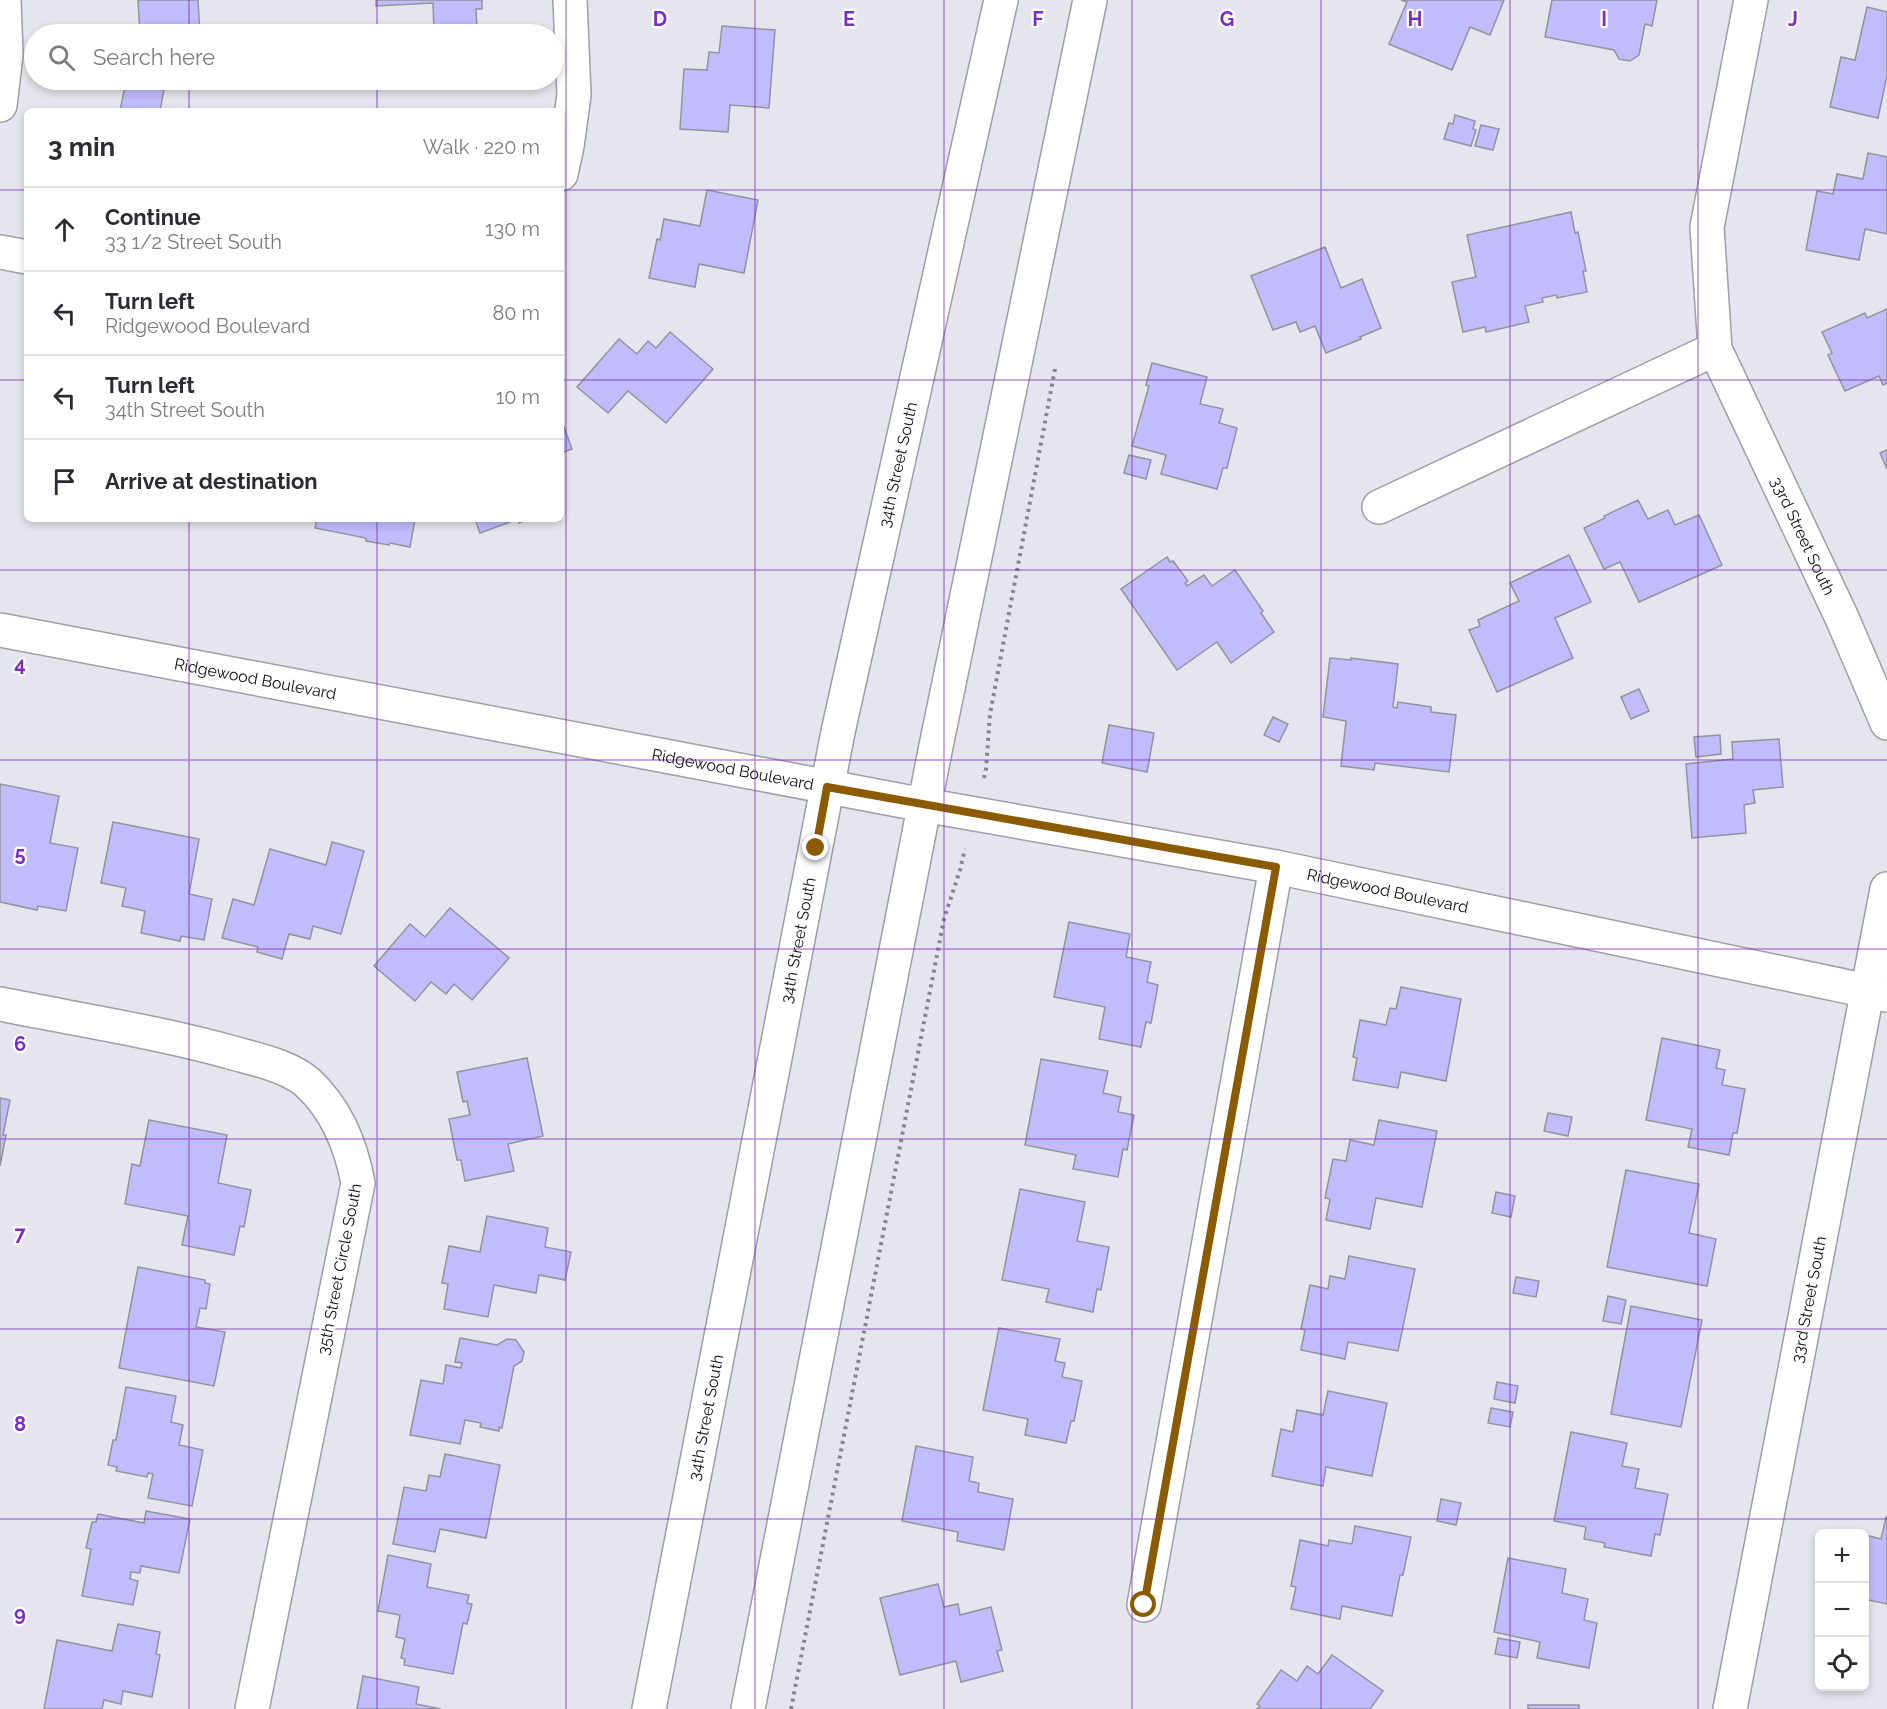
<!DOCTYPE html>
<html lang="en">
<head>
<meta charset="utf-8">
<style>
  body { margin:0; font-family:Raleway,sans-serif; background:#f2f2f3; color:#2b2b33 }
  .controls { position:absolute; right:18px; bottom:18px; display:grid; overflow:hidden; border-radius:9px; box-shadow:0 3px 9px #0003 }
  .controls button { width:54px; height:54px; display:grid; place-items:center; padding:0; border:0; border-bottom:2px solid #e1e1e2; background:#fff; color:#2b2b33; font:30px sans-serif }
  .stop { position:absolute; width:18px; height:18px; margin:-14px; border:4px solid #8a5b00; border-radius:50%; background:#fff }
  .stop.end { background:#8a5b00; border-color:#fff; box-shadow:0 2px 6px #0008 }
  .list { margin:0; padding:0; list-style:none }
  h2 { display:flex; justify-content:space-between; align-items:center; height:78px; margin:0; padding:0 24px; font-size:26px }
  h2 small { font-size:20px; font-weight:400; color:#7c7c81 }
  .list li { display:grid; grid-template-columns:39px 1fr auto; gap:18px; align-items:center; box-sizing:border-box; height:84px; padding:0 24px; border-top:2px solid #e1e1e2 }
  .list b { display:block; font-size:22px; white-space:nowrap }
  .list p { margin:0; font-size:20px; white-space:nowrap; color:#7c7c81 }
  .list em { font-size:20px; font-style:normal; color:#7c7c81 }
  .icon { flex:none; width:33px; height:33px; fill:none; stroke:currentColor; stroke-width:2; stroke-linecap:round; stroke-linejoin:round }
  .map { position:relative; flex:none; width:1887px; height:1709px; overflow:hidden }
  .search { position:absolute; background:#fff; box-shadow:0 3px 9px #0003; left:24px; top:24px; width:540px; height:66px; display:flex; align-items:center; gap:15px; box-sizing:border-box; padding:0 21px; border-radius:33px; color:#7c7c81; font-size:22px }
  .panel { position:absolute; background:#fff; box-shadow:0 3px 9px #0003; left:24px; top:108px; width:540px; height:414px; border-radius:9px }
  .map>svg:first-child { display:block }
  .building { fill:#c0bcfd; stroke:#93939c; stroke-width:1.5 }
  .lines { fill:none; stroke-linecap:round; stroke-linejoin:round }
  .street-casing { stroke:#9e9ea7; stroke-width:36 }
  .secondary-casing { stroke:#9e9ea7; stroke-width:36 }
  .path { stroke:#84848a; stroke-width:4; stroke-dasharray:3 4.5; stroke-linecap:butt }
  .street { stroke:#fff; stroke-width:33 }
  .secondary { stroke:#fff; stroke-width:33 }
  .route { stroke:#8a5b00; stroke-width:8 }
  .grid { fill:none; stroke:#7b2cbf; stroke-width:1.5; stroke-opacity:0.55 }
  .labels { text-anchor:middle; stroke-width:4.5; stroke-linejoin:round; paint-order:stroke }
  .street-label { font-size:16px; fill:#0f0f12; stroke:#fff }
  .grid-label { font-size:20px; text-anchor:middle; font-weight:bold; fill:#7b2cbf; stroke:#fff; stroke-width:4.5; stroke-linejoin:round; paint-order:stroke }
</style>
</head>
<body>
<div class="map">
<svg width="1887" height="1709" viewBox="0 0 1887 1709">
  <rect width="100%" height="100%" fill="#e5e5ef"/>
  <!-- building -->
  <g class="building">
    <path d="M 138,0 L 198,0 L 200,34 L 140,34 Z"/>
    <path d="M 376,0 L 482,0 L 482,9 L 476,9 L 477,29 L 434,32 L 433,3 L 376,6 Z"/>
    <path d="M 1401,0 L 1504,0 L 1490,35 L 1470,27 L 1452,70 L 1389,44 L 1407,2 Z"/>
    <path d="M 1552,0 L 1657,0 L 1652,26 L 1645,24 L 1639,55 L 1630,61 L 1619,59 L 1614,50 L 1545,37 Z"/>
    <path d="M 1867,7 L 1887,12 L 1887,76 L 1878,118 L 1830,107 L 1841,57 L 1855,60 Z"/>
    <path d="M 722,26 L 775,30 L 769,108 L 730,105 L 728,132 L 680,129 L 684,69 L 707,70 L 709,52 L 719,53 Z"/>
    <path d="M 126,81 L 164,89 L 160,111 L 120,111 Z"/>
    <path d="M 1455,115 L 1475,121 L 1473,129 L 1476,130 L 1471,146 L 1444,139 L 1449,123 L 1453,124 Z"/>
    <path d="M 1481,125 L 1499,129 L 1493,150 L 1475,146 Z"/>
    <path d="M 1868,153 L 1887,157 L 1887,234 L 1865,229 L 1859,260 L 1806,250 L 1817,191 L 1833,194 L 1837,174 L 1863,179 Z"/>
    <path d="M 707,190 L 758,200 L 744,273 L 699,264 L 695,287 L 649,278 L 657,239 L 660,240 L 664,219 L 700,226 Z"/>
    <path d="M 1571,212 L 1575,233 L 1578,232 L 1586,271 L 1583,271 L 1587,292 L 1557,298 L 1556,295 L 1542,298 L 1543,302 L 1525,306 L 1529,322 L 1486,332 L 1485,327 L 1463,332 L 1452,282 L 1476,277 L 1467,235 Z"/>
    <path d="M 1325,247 L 1341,288 L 1362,279 L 1381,328 L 1360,337 L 1361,339 L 1326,353 L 1315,326 L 1300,332 L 1296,322 L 1273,330 L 1251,276 Z"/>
    <path d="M 1887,309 L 1887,383 L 1883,385 L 1879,376 L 1845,391 L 1828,355 L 1832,353 L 1822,332 L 1865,313 L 1867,318 Z"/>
    <path d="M 670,332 L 713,369 L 666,423 L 628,391 L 608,413 L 577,387 L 619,339 L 637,354 L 648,341 L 656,348 Z"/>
    <path d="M 1152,363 L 1207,377 L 1200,404 L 1223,409 L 1219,423 L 1237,428 L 1227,468 L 1223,468 L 1217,489 L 1161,474 L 1166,455 L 1132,446 L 1149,386 L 1146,385 Z"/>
    <path d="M 561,419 L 572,449 L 561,453 Z"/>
    <path d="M 1887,450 L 1887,469 L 1880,453 Z"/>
    <path d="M 1129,455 L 1151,460 L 1146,479 L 1124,473 Z"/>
    <path d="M 1638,500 L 1648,519 L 1668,510 L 1675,525 L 1699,515 L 1722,565 L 1639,602 L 1620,562 L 1604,569 L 1584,528 L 1605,518 L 1604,516 Z"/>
    <path d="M 317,519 L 415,519 L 410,547 L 390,543 L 389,545 L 366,541 L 366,538 L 315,528 Z"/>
    <path d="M 475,519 L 530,519 L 519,523 L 518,519 L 480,533 Z"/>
    <path d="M 1569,555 L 1591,602 L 1555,618 L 1573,658 L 1497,692 L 1469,630 L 1480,626 L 1478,620 L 1519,601 L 1510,583 Z"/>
    <path d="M 1167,557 L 1170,562 L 1173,561 L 1188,581 L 1185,583 L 1187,586 L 1204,575 L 1212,586 L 1235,570 L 1263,611 L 1261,613 L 1274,632 L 1231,663 L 1217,642 L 1177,670 L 1121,589 Z"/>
    <path d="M 1330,658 L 1351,660 L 1351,658 L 1398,664 L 1393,707 L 1397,708 L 1398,702 L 1431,707 L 1431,712 L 1456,715 L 1449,772 L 1375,763 L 1374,770 L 1341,766 L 1346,721 L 1323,717 Z"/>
    <path d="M 1639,689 L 1649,711 L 1631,719 L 1621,697 Z"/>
    <path d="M 1273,717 L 1288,724 L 1279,742 L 1264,735 Z"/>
    <path d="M 1109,725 L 1154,733 L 1147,772 L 1102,763 Z"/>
    <path d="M 1720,735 L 1721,754 L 1696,757 L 1694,737 Z"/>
    <path d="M 1779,739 L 1783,787 L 1753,790 L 1755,803 L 1744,805 L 1746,833 L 1692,838 L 1686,764 L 1733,759 L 1732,742 Z"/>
    <path d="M 0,784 L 59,796 L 50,843 L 78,848 L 66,911 L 38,906 L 37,910 L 0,902 Z"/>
    <path d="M 113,822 L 199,839 L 189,894 L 212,899 L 204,940 L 181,936 L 180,941 L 141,933 L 145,911 L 122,906 L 126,888 L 101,883 Z"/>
    <path d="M 332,842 L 364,851 L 341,934 L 313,926 L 310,939 L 289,934 L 282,959 L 257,952 L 258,947 L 222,938 L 233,899 L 254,905 L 270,849 L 326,865 Z"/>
    <path d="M 450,908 L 509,958 L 472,1000 L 454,984 L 446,994 L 431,982 L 415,1001 L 374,966 L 410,924 L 425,937 Z"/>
    <path d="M 1069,922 L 1130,934 L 1126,957 L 1151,962 L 1147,982 L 1158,985 L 1151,1023 L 1146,1022 L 1141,1047 L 1099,1039 L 1105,1007 L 1054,997 Z"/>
    <path d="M 1401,987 L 1461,999 L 1446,1081 L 1401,1072 L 1398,1088 L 1353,1080 L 1357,1058 L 1353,1057 L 1360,1020 L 1386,1025 L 1390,1008 L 1396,1009 Z"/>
    <path d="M 1662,1038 L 1720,1050 L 1716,1068 L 1725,1070 L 1722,1085 L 1745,1089 L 1737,1133 L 1733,1133 L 1729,1155 L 1688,1147 L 1692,1129 L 1646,1120 Z"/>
    <path d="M 527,1058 L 543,1136 L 508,1144 L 514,1171 L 465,1181 L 461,1160 L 457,1160 L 449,1119 L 470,1115 L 467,1101 L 463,1102 L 457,1072 Z"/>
    <path d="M 1041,1059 L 1108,1071 L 1103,1093 L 1121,1097 L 1118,1112 L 1134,1115 L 1127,1150 L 1123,1149 L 1118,1177 L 1073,1169 L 1076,1155 L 1025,1145 Z"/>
    <path d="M 0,1098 L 10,1100 L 3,1135 L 6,1135 L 0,1166 Z"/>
    <path d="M 1548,1113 L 1572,1117 L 1568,1136 L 1544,1131 Z"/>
    <path d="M 149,1120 L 227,1135 L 218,1183 L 251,1190 L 244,1227 L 240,1226 L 234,1255 L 182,1245 L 188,1216 L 125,1204 L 132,1164 L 140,1166 Z"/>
    <path d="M 1379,1120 L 1437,1131 L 1422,1207 L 1376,1198 L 1370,1229 L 1326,1220 L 1330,1199 L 1325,1198 L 1333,1159 L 1346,1161 L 1350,1140 L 1374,1145 Z"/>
    <path d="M 1626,1170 L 1699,1184 L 1689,1233 L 1716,1239 L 1707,1286 L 1607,1267 Z"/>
    <path d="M 1020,1189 L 1085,1202 L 1077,1241 L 1109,1247 L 1101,1290 L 1097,1289 L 1093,1312 L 1046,1302 L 1049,1289 L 1002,1280 Z"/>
    <path d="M 1496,1192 L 1515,1196 L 1511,1217 L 1492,1213 Z"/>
    <path d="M 487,1216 L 548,1228 L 545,1247 L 571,1252 L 565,1280 L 539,1275 L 536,1293 L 494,1285 L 488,1317 L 444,1309 L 448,1284 L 442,1283 L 449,1246 L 480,1252 Z"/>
    <path d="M 1349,1256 L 1415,1269 L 1398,1351 L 1348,1342 L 1345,1359 L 1301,1350 L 1305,1330 L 1301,1329 L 1310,1285 L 1328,1289 L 1330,1276 L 1345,1279 Z"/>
    <path d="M 138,1267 L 205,1280 L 205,1283 L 210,1284 L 206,1309 L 200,1308 L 196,1327 L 225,1332 L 214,1386 L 119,1368 Z"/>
    <path d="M 1516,1277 L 1539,1281 L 1536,1297 L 1513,1293 Z"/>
    <path d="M 1608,1296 L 1626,1300 L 1621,1324 L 1603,1321 Z"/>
    <path d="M 1631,1306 L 1702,1320 L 1681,1427 L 1611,1414 Z"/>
    <path d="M 999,1328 L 1060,1339 L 1055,1361 L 1065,1363 L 1062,1377 L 1082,1381 L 1074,1421 L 1071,1421 L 1066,1443 L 1025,1435 L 1028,1419 L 983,1410 Z"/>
    <path d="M 460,1338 L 497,1345 L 507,1339 L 516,1340 L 524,1352 L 522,1361 L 514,1366 L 502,1428 L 499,1427 L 499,1431 L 480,1427 L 481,1423 L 465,1420 L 460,1444 L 410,1435 L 421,1380 L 443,1384 L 446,1365 L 461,1368 L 462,1363 L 455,1362 Z"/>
    <path d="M 1497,1382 L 1518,1386 L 1515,1403 L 1494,1399 Z"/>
    <path d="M 126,1387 L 176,1396 L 171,1422 L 183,1425 L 179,1445 L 203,1450 L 192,1506 L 148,1498 L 153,1474 L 148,1473 L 147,1477 L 116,1471 L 117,1467 L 108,1465 L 113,1440 L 116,1440 Z"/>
    <path d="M 1328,1391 L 1387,1403 L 1372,1476 L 1326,1467 L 1323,1486 L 1272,1476 L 1281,1429 L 1293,1432 L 1297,1410 L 1323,1415 Z"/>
    <path d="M 1491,1408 L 1513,1412 L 1510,1427 L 1488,1423 Z"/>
    <path d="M 1571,1432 L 1627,1443 L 1622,1466 L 1639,1469 L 1635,1488 L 1668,1494 L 1660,1535 L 1655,1534 L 1651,1556 L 1604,1547 L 1605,1543 L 1584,1539 L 1586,1527 L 1554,1521 Z"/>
    <path d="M 916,1446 L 973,1457 L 969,1481 L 979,1483 L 978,1492 L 1013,1499 L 1004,1550 L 957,1541 L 958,1532 L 902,1521 Z"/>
    <path d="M 445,1454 L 500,1465 L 486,1538 L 440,1529 L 435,1552 L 393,1544 L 404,1487 L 426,1491 L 429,1475 L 440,1477 Z"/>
    <path d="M 1441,1499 L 1461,1503 L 1456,1525 L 1437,1521 Z"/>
    <path d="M 146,1511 L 190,1519 L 179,1573 L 141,1566 L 140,1573 L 131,1572 L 130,1579 L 138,1581 L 133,1605 L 82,1596 L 91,1549 L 86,1548 L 92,1522 L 96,1522 L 98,1514 L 144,1523 Z"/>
    <path d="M 1886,1517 L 1887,1518 L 1887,1604 L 1864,1599 L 1866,1577 L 1864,1576 L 1864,1561 L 1869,1536 L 1881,1539 Z"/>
    <path d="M 1355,1526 L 1411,1537 L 1403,1575 L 1400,1575 L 1392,1616 L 1342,1606 L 1340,1619 L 1291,1609 L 1296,1587 L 1291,1586 L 1300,1540 L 1328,1546 L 1329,1540 L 1352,1544 Z"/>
    <path d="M 388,1555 L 431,1564 L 427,1587 L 469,1595 L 467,1603 L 472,1604 L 467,1624 L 463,1623 L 453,1674 L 404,1665 L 405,1659 L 401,1658 L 405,1639 L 396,1637 L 400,1615 L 378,1611 Z"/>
    <path d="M 1508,1558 L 1566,1569 L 1562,1593 L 1588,1599 L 1584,1620 L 1597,1623 L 1589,1668 L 1537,1658 L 1540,1642 L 1494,1632 Z"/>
    <path d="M 938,1584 L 944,1607 L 958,1604 L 960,1615 L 991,1607 L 1002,1650 L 997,1651 L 1003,1671 L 961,1682 L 956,1661 L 900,1675 L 880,1598 Z"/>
    <path d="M 118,1624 L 160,1632 L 156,1654 L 160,1655 L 152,1697 L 123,1691 L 121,1704 L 104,1700 L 102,1709 L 44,1709 L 57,1640 L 112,1651 Z"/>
    <path d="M 1498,1638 L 1520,1642 L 1517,1658 L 1495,1654 Z"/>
    <path d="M 1332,1655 L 1383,1691 L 1370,1709 L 1257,1709 L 1260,1706 L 1257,1704 L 1281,1670 L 1297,1681 L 1307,1666 L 1318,1674 Z"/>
    <path d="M 363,1676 L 419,1687 L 416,1704 L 441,1709 L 357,1709 Z"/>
    <rect x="1528" y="1705" width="51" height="4"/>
  </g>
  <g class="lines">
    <!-- street casing -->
    <g class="street-casing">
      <g id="street">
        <path id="s1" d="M 1751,0 L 1707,227 L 1715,349 L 1842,618 L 1887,723"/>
        <path d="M 0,105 L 6,55 L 4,0"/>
        <path d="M 561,174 L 567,146 L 574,95 L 570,0"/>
        <path d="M 0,252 L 27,257"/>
        <path d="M 1379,507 L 1715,349"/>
        <path id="s2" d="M 0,630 L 924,805 L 1276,867 L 1887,995"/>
        <path d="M 0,1004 C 79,1020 159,1032 237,1054 C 259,1060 290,1067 308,1083 C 337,1110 351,1145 358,1183 L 252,1709"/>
        <path d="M 1144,1605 L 1276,867"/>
        <path id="s3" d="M 1730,1709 L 1887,889"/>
      </g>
    </g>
    <!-- secondary casing -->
    <g class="secondary-casing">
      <g id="secondary">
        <path id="s4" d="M 649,1709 L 838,732 L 1001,0"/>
        <path d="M 748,1709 L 935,751 L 1090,0"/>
      </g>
    </g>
    <!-- path -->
    <g class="path">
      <path d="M 984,778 L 986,769 L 990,714 L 1055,369"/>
      <path d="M 791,1709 L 944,919 L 960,870 L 965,849"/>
    </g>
    <!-- street -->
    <use href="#street" class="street"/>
    <!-- secondary -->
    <use href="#secondary" class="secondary"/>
  </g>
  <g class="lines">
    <!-- route -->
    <path class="route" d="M 816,848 L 827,787 L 1276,867 L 1144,1605"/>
  </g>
  <!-- grid -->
  <path class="grid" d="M 189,0 L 189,34M 377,0 L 377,34M 566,0 L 566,1709M 755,0 L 755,1709M 944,0 L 944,1709M 1132,0 L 1132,1709M 1321,0 L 1321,1709M 1510,0 L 1510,1709M 1698,0 L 1698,1709M 189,80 L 189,111M 377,80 L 377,111M 0,190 L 27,190M 561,190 L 1887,190M 0,380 L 27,380M 561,380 L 1887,380M 189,519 L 189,1709M 377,519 L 377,1709M 0,570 L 1887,570M 0,760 L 1887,760M 0,949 L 1887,949M 0,1139 L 1887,1139M 0,1329 L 1887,1329M 0,1519 L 1887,1519"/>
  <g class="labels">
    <!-- street labels -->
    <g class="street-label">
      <text dy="6" stroke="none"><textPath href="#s4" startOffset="1269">34th Street South</textPath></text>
      <text dy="6" stroke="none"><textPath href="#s1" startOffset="560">33rd Street South</textPath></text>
      <text dy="6" stroke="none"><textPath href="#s2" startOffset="260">Ridgewood Boulevard</textPath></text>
      <text dy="6" stroke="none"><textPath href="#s2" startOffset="746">Ridgewood Boulevard</textPath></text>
      <text dy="6" stroke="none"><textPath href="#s2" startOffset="1412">Ridgewood Boulevard</textPath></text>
      <text dy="6" stroke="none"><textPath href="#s4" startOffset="783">34th Street South</textPath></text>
      <text transform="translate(339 1269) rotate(-79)" y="6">35th Street Circle South</text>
      <text dy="6" stroke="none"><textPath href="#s3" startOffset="417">33rd Street South</textPath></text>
      <text dy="6" stroke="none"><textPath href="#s4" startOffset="297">34th Street South</textPath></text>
    </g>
  </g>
  <g class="grid-label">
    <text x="660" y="26">D</text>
    <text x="849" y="26">E</text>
    <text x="1038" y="26">F</text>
    <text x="1227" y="26">G</text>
    <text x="1415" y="26">H</text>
    <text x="1604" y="26">I</text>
    <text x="1793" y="26">J</text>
    <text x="20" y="671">4</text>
    <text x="20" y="861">5</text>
    <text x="20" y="1051">6</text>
    <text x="20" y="1241">7</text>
    <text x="20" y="1431">8</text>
    <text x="20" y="1621">9</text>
  </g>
</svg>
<div class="controls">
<button>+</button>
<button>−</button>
<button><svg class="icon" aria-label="locate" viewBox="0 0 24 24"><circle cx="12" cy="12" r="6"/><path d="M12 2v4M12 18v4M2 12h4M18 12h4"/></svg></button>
</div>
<div class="stop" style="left:1144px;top:1605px"></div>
<div class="stop end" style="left:816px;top:848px"></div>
<div class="search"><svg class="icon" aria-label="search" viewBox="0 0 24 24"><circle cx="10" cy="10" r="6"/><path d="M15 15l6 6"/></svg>Search here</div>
<section class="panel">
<h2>3 min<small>Walk · 220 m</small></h2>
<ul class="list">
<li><svg class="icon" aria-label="ahead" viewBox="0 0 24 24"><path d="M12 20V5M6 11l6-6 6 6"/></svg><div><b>Continue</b><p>33 1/2 Street South</p></div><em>130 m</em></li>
<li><svg class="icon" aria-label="left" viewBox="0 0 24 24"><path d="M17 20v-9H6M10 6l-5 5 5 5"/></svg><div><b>Turn left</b><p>Ridgewood Boulevard</p></div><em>80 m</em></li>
<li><svg class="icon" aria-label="left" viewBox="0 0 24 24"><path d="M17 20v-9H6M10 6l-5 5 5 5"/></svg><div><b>Turn left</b><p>34th Street South</p></div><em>10 m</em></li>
<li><svg class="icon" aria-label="arrive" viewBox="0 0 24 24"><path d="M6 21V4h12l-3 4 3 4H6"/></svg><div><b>Arrive at destination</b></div></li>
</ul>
</section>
</div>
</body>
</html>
